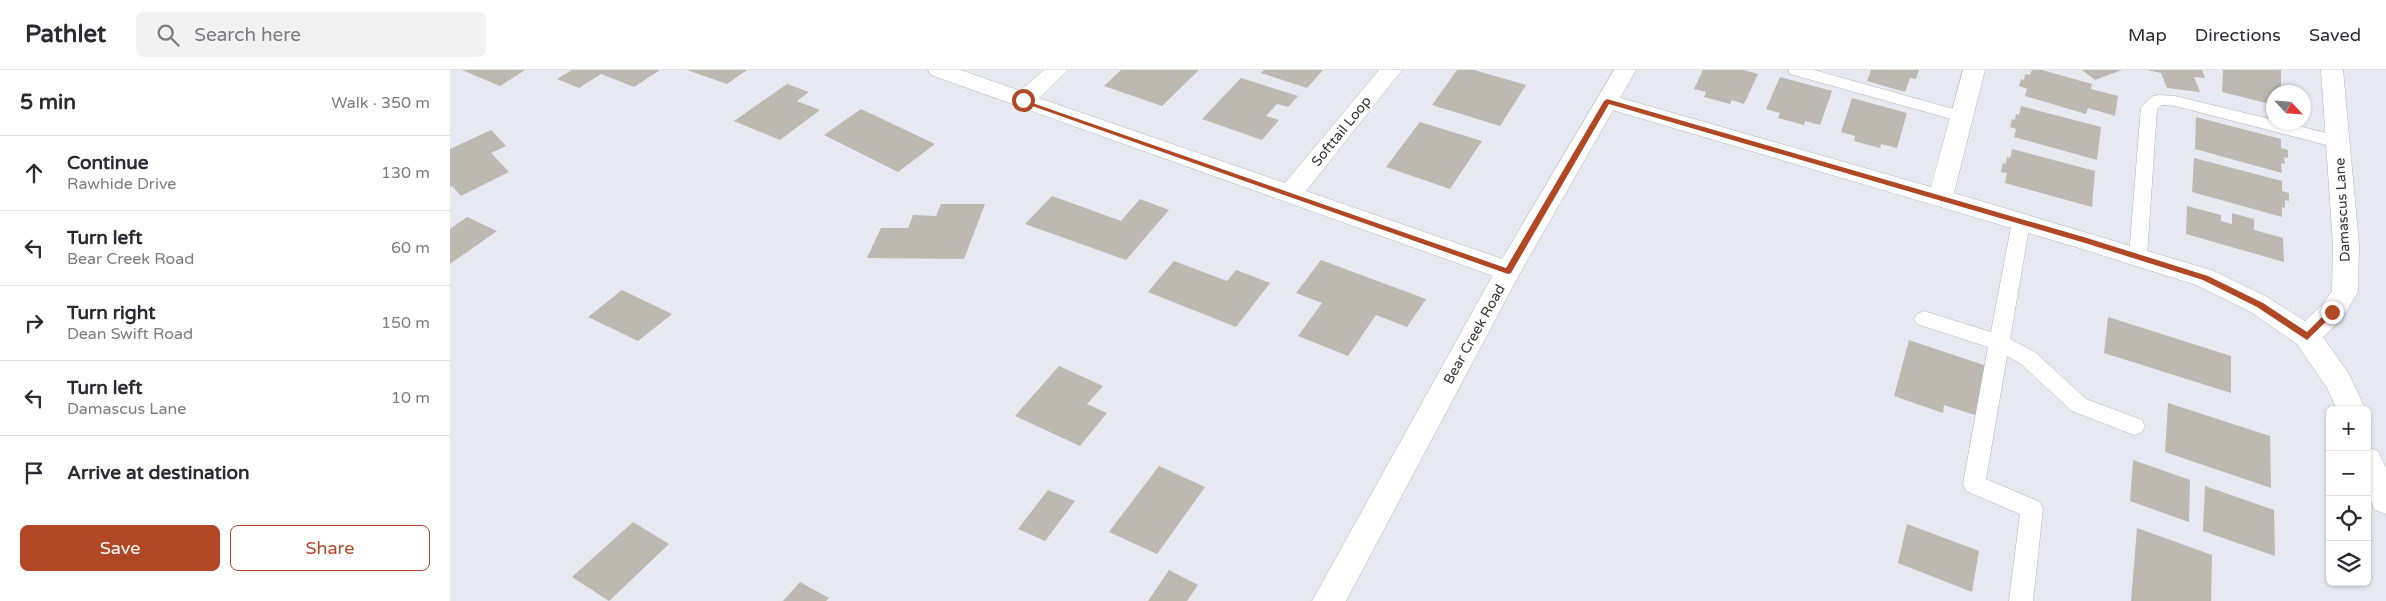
<!DOCTYPE html>
<html lang="en">
<head>
<meta charset="utf-8">
<style>
  body { margin:0; font-family:"Varela Round",sans-serif; background:#f2f2f3; color:#2b2b33 }
  .controls { position:absolute; right:15px; bottom:15px; display:grid; overflow:hidden; border-radius:8px; box-shadow:0 1px 4px #0004 }
  .controls button { width:45px; height:45px; display:grid; place-items:center; padding:0; border:0; border-bottom:1px solid #e1e1e2; background:#fff; color:#2b2b33; font:25px sans-serif }
  .compass { position:absolute; left:1816px; top:15px; width:45px; height:45px; border-radius:50%; background:#fff; box-shadow:0 1px 4px #0004; rotate:116deg }
  .stop { position:absolute; width:15px; height:15px; margin:-11px; border:4px solid #b04826; border-radius:50%; background:#fff }
  .stop.end { background:#b04826; border-color:#fff; box-shadow:0 1px 5px #0008 }
  .list { margin:0; padding:0; list-style:none }
  h2 { display:flex; justify-content:space-between; align-items:center; height:65px; margin:0; padding:0 20px; font-size:21px }
  h2 small { font-size:16px; font-weight:400; color:#7c7c81 }
  .list li { display:grid; grid-template-columns:32px 1fr auto; gap:15px; align-items:center; box-sizing:border-box; height:75px; padding:0 20px; border-top:1px solid #e1e1e2 }
  .list b { display:block; font-size:19px; white-space:nowrap }
  .list p { margin:0; font-size:16px; white-space:nowrap; color:#7c7c81 }
  .list em { font-size:16px; font-style:normal; color:#7c7c81 }
  .actions { display:flex; gap:10px; padding:15px 20px }
  .actions a { flex:1; padding:11px 0; border:1px solid #b04826; border-radius:8px; text-align:center; font-size:18px; color:#b04826 }
  .actions .main { background:#b04826; color:#fff }
  .icon { flex:none; width:28px; height:28px; fill:none; stroke:currentColor; stroke-width:2; stroke-linecap:round; stroke-linejoin:round }
  .map { position:relative; flex:none; width:1936px; height:531px; overflow:hidden }
  header { display:flex; align-items:center; gap:30px; box-sizing:border-box; height:70px; padding:0 25px; background:#fff; border-bottom:1px solid #e1e1e2 }
  header strong { font-size:24px }
  nav { display:flex; gap:28px; margin-inline-start:auto; font-size:18px }
  .search { width:350px; height:45px; background:#f2f2f3; display:flex; align-items:center; gap:12px; box-sizing:border-box; padding:0 18px; border-radius:8px; color:#7c7c81; font-size:19px }
  main { display:flex }
  aside { flex:1; background:#fff }
  .map>svg:first-child { display:block }
  .building { fill:#bdb8b0 }
  .lines { fill:none; stroke-linecap:round; stroke-linejoin:round }
  .lane-casing { stroke:#b2b5bd; stroke-width:1 }
  .street-casing { stroke:#b2b5bd; stroke-width:1 }
  .secondary-casing { stroke:#b2b5bd; stroke-width:1 }
  .lane { fill:#fff; fill-rule:evenodd }
  .street { fill:#fff; fill-rule:evenodd }
  .secondary { fill:#fff; fill-rule:evenodd }
  .route { fill:#b04826 }
  .labels { text-anchor:middle; stroke-width:4.5; stroke-linejoin:round; paint-order:stroke }
  .street-label { font-size:14px; fill:#343539; stroke:#fff }
</style>
</head>
<body>
<header>
<strong>Pathlet</strong>
<div class="search"><svg class="icon" aria-label="search" viewBox="0 0 24 24"><circle cx="10" cy="10" r="6"/><path d="M15 15l6 6"/></svg>Search here</div>
<nav><a>Map</a><a>Directions</a><a>Saved</a></nav>
</header>
<main>
<aside>
<h2>5 min<small>Walk · 350 m</small></h2>
<ul class="list">
<li><svg class="icon" aria-label="ahead" viewBox="0 0 24 24"><path d="M12 20V5M6 11l6-6 6 6"/></svg><div><b>Continue</b><p>Rawhide Drive</p></div><em>130 m</em></li>
<li><svg class="icon" aria-label="left" viewBox="0 0 24 24"><path d="M17 20v-9H6M10 6l-5 5 5 5"/></svg><div><b>Turn left</b><p>Bear Creek Road</p></div><em>60 m</em></li>
<li><svg class="icon" aria-label="right" viewBox="0 0 24 24"><path d="M7 20v-9h11M14 6l5 5-5 5"/></svg><div><b>Turn right</b><p>Dean Swift Road</p></div><em>150 m</em></li>
<li><svg class="icon" aria-label="left" viewBox="0 0 24 24"><path d="M17 20v-9H6M10 6l-5 5 5 5"/></svg><div><b>Turn left</b><p>Damascus Lane</p></div><em>10 m</em></li>
<li><svg class="icon" aria-label="arrive" viewBox="0 0 24 24"><path d="M6 21V4h12l-3 4 3 4H6"/></svg><div><b>Arrive at destination</b></div></li>
</ul>
<div class="actions"><a class="main">Save</a><a>Share</a></div>
</aside>
<div class="map">
<svg width="1936" height="531" viewBox="0 0 1936 531">
  <rect width="100%" height="100%" fill="#e6e9f2"/>
  <!-- building -->
  <g class="building">
    <path d="M 12,0 L 75,0 L 50,16 Z"/>
    <path d="M 122,0 L 210,0 L 184,17 L 151,4 L 129,18 L 107,9 Z"/>
    <path d="M 237,0 L 297,0 L 277,14 Z"/>
    <path d="M 671,0 L 749,0 L 712,36 L 654,16 Z"/>
    <path d="M 814,0 L 873,0 L 857,18 L 811,3 Z"/>
    <path d="M 1007,0 L 1024,0 L 1076,15 L 1050,56 L 982,35 Z"/>
    <path d="M 1253,0 L 1294,0 L 1308,4 L 1294,34 L 1282,30 L 1280,34 L 1254,27 L 1256,22 L 1244,19 Z"/>
    <path d="M 1421,0 L 1469,0 L 1466,9 L 1460,8 L 1455,22 L 1417,11 Z"/>
    <path d="M 1582,0 L 1592,0 L 1642,14 L 1641,19 L 1668,26 L 1665,46 L 1638,38 L 1636,44 L 1575,26 L 1577,19 L 1569,16 L 1571,9 L 1574,10 L 1575,4 L 1580,5 Z"/>
    <path d="M 1632,0 L 1672,0 L 1645,10 Z"/>
    <path d="M 1697,0 L 1752,0 L 1755,8 L 1744,7 L 1750,22 L 1717,18 L 1711,3 Z"/>
    <path d="M 1773,0 L 1831,0 L 1831,22 L 1824,22 L 1824,35 L 1772,22 Z"/>
    <path d="M 1330,7 L 1382,21 L 1370,55 L 1355,51 L 1354,55 L 1328,48 L 1330,43 L 1316,39 Z"/>
    <path d="M 791,8 L 848,26 L 838,37 L 827,34 L 816,46 L 829,50 L 812,70 L 752,49 Z"/>
    <path d="M 337,14 L 359,22 L 347,31 L 370,40 L 330,70 L 284,51 Z"/>
    <path d="M 1402,28 L 1457,43 L 1447,78 L 1431,74 L 1430,78 L 1404,71 L 1405,66 L 1391,62 Z"/>
    <path d="M 1571,36 L 1651,57 L 1647,90 L 1564,67 L 1566,59 L 1560,57 L 1562,49 L 1565,50 L 1566,44 L 1569,45 Z"/>
    <path d="M 411,39 L 485,74 L 448,102 L 374,65 Z"/>
    <path d="M 1746,47 L 1831,69 L 1831,78 L 1838,80 L 1838,88 L 1834,87 L 1835,94 L 1831,93 L 1832,103 L 1745,79 Z"/>
    <path d="M 970,52 L 1032,71 L 1000,119 L 936,97 Z"/>
    <path d="M 41,60 L 56,76 L 41,83 L 59,102 L 11,126 L 2,116 L 0,117 L 0,79 Z"/>
    <path d="M 1562,79 L 1645,101 L 1642,137 L 1555,113 L 1557,103 L 1551,102 L 1553,93 L 1556,94 L 1557,87 L 1560,88 Z"/>
    <path d="M 1744,88 L 1832,111 L 1832,121 L 1839,123 L 1839,131 L 1835,130 L 1835,138 L 1832,137 L 1832,147 L 1742,122 Z"/>
    <path d="M 602,126 L 671,151 L 690,129 L 719,140 L 676,190 L 575,154 Z"/>
    <path d="M 491,134 L 535,134 L 514,189 L 417,188 L 431,158 L 458,158 L 463,145 L 486,146 Z"/>
    <path d="M 1737,136 L 1771,145 L 1771,151 L 1782,154 L 1782,143 L 1804,149 L 1804,160 L 1833,168 L 1834,192 L 1736,164 Z"/>
    <path d="M 17,147 L 47,161 L 0,194 L 0,159 Z"/>
    <path d="M 871,190 L 976,229 L 957,257 L 926,245 L 898,286 L 848,266 L 872,233 L 846,223 Z"/>
    <path d="M 724,191 L 777,211 L 786,200 L 820,213 L 786,257 L 698,222 Z"/>
    <path d="M 172,220 L 222,244 L 188,271 L 138,247 Z"/>
    <path d="M 1658,247 L 1781,286 L 1781,323 L 1654,283 Z"/>
    <path d="M 1459,270 L 1537,296 L 1528,346 L 1494,335 L 1493,343 L 1444,326 Z"/>
    <path d="M 609,296 L 653,316 L 637,334 L 657,343 L 630,376 L 565,346 Z"/>
    <path d="M 1718,333 L 1820,366 L 1821,418 L 1715,382 Z"/>
    <path d="M 1683,390 L 1740,410 L 1739,452 L 1680,431 Z"/>
    <path d="M 709,396 L 755,417 L 707,484 L 659,462 Z"/>
    <path d="M 1755,416 L 1824,440 L 1825,486 L 1753,461 Z"/>
    <path d="M 598,420 L 625,431 L 595,471 L 568,459 Z"/>
    <path d="M 183,452 L 219,474 L 159,531 L 122,507 Z"/>
    <path d="M 1457,454 L 1529,481 L 1522,522 L 1448,493 Z"/>
    <path d="M 1687,458 L 1762,485 L 1761,531 L 1681,531 Z"/>
    <path d="M 719,500 L 748,515 L 737,531 L 698,531 Z"/>
    <path d="M 350,512 L 379,528 L 376,531 L 333,531 Z"/>
  </g>
  <g class="lines">
    <!-- lane casing -->
    <g class="lane-casing">
      <g id="lane">
        <path d="M 1338,0 L 1364,0 L 1518,43 L 1520,47 L 1518,51 L 1512,52 L 1340,4 Z"/>
        <path d="M 1709,25 L 1725,26 L 1824,50 L 1824,52 L 1832,52 L 1888,66 L 1894,68 L 1897,72 L 1894,76 L 1888,78 L 1725,36 L 1712,35 L 1707,39 L 1697,186 L 1695,191 L 1688,193 L 1681,191 L 1679,186 L 1691,37 L 1703,26 Z"/>
        <path d="M 1571,146 L 1577,147 L 1580,152 L 1560,269 L 1585,282 L 1636,329 L 1692,350 L 1695,356 L 1692,362 L 1684,365 L 1622,341 L 1571,294 L 1557,286 L 1536,409 L 1590,432 L 1593,439 L 1583,531 L 1559,531 L 1570,444 L 1516,421 L 1513,414 L 1538,277 L 1467,254 L 1464,249 L 1467,244 L 1474,241 L 1541,262 L 1562,152 L 1565,147 Z"/>
      </g>
    </g>
    <!-- street casing -->
    <g class="street-casing">
      <g id="street">
        <path d="M 478,0 L 511,0 L 570,21 L 594,0 L 618,0 L 589,28 L 835,113 L 929,0 L 952,0 L 856,121 L 1067,194 L 1071,201 L 1067,208 L 1058,211 L 1049,208 L 481,5 Z"/>
        <path d="M 1513,0 L 1535,0 L 1504,123 L 1764,201 L 1819,228 L 1855,251 L 1872,235 L 1882,221 L 1883,175 L 1871,0 L 1893,0 L 1909,175 L 1908,222 L 1892,249 L 1873,267 L 1899,304 L 1916,340 L 1887,340 L 1877,318 L 1847,274 L 1801,242 L 1746,215 L 1629,178 L 1149,36 L 1146,31 L 1149,26 L 1157,24 L 1481,117 Z"/>
        <path d="M 1917,377 L 1928,381 L 1936,398 L 1936,444 L 1925,440 L 1917,423 Z"/>
      </g>
    </g>
    <!-- secondary casing -->
    <g class="secondary-casing">
      <path id="secondary" d="M 1164,0 L 1186,0 L 1070,203 L 896,531 L 862,531 L 1049,194 Z"/>
    </g>
    <!-- lane -->
    <use href="#lane" class="lane"/>
    <!-- street -->
    <use href="#street" class="street"/>
    <!-- secondary -->
    <use href="#secondary" class="secondary"/>
  </g>
  <!-- route -->
  <path class="route" d="M 571,29 L 1056,198 L 1154,31 L 1157,29 L 1637,168 L 1758,206 L 1813,233 L 1857,262 L 1879,240 L 1886,242 L 1857,270 L 1807,237 L 1753,210 L 1635,173 L 1159,34 L 1061,203 L 1058,204 L 571,32 Z"/>
  <g class="labels">
    <!-- street labels -->
    <g class="street-label">
      <text transform="translate(891 61) rotate(-51)" y="5">Softtail Loop</text>
      <text transform="translate(1892 140) rotate(-93)" y="5">Damascus Lane</text>
      <text transform="translate(1024 264) rotate(-61)" y="5">Bear Creek Road</text>
    </g>
  </g>
</svg>
<div class="controls">
<button>+</button>
<button>−</button>
<button><svg class="icon" aria-label="locate" viewBox="0 0 24 24"><circle cx="12" cy="12" r="6"/><path d="M12 2v4M12 18v4M2 12h4M18 12h4"/></svg></button>
<button><svg class="icon" aria-label="layers" viewBox="0 0 24 24"><path d="M12 4l9 5-9 5-9-5zM3 14l9 5 9-5"/></svg></button>
</div>
<svg class="compass" viewBox="-18 -18 36 36"><path d="M0-13l5 13h-10z" fill="#e53935"/><path d="M0 13l5-13h-10z" fill="#7c7c81"/></svg>
<div class="stop" style="left:573px;top:30px"></div>
<div class="stop end" style="left:1882px;top:242px"></div>
</div>
</main>
</body>
</html>
